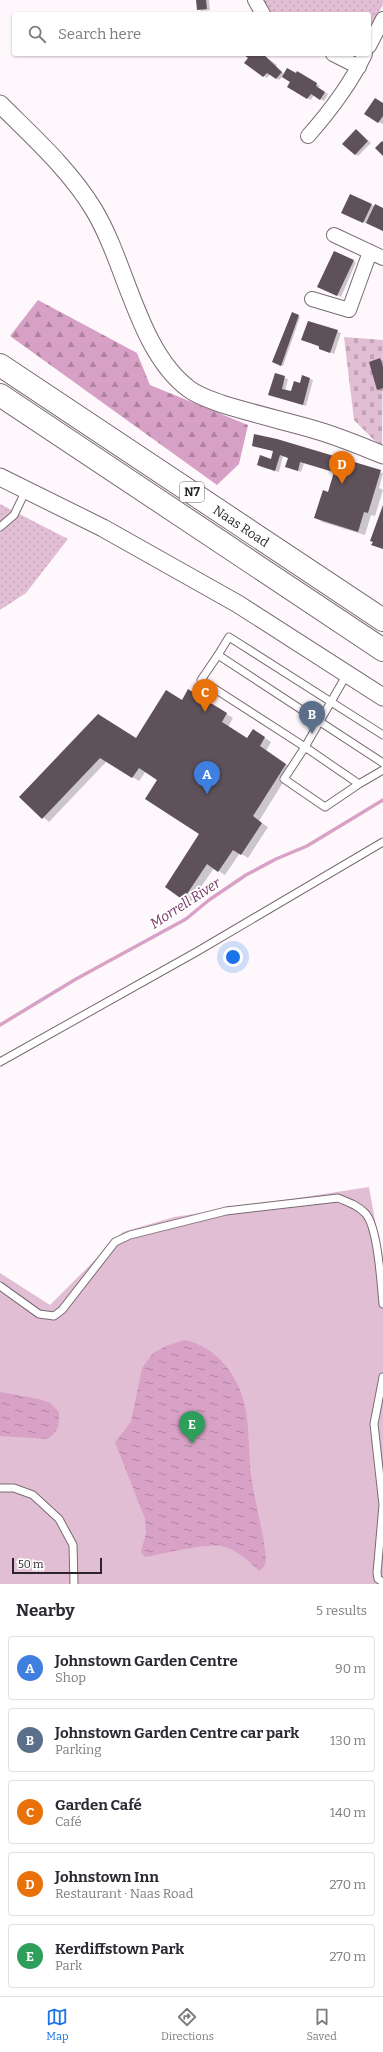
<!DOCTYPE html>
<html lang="en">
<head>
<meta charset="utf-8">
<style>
  body { margin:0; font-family:Bitter,serif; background:#f2f2f3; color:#2b2b33 }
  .scale { position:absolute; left:12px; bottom:10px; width:90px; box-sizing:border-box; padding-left:4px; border:2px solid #2b2529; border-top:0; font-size:11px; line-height:14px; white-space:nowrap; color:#2b2529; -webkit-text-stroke:3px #fff; paint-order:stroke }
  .you { position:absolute; left:233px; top:957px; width:14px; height:14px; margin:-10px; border:3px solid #fff; border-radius:50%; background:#1a73e8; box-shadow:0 0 0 6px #1a73e833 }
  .badge { display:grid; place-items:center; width:26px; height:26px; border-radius:50%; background:#1a73e8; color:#fff; font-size:13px; font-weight:700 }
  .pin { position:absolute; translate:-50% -33px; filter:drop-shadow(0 1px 2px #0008) }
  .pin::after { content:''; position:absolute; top:21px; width:14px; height:12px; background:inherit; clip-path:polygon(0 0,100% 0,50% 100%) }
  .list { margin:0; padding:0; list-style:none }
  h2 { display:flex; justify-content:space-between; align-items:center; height:52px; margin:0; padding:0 16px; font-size:17px }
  h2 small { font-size:13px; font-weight:400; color:#7c7c81 }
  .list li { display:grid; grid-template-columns:26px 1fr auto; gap:12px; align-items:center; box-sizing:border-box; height:64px; margin:0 8px 8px; padding:0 8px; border:1px solid #e1e1e2; border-radius:4px }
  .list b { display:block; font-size:15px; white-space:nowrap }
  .list p { margin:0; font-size:13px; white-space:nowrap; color:#7c7c81 }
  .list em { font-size:13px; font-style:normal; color:#7c7c81 }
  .icon { flex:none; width:22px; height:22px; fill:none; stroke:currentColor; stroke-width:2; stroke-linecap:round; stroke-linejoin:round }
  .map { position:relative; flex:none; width:383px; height:1584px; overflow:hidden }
  .search { position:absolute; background:#fff; box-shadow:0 1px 3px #0004; left:12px; right:12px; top:12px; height:44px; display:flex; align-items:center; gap:10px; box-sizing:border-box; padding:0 14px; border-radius:4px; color:#7c7c81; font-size:15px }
  .sheet { height:412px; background:#fff }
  nav { display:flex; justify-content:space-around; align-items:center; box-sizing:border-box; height:56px; border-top:1px solid #e1e1e2; background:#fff; font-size:11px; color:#7c7c81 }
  nav a { display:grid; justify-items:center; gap:2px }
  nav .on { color:#1a73e8 }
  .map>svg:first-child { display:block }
  .grass { fill:url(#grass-dots) }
  .forest { fill:url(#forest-firs) }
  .cemetery { fill:url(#cemetery-stones) }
  .green { fill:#e2bed5 }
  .water { fill:url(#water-ripples) }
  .shadow { fill:#0003 }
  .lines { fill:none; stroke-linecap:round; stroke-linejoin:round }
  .stream { stroke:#d8a1c6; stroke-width:3.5 }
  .building { fill:#5e515a }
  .service-casing { stroke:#796b74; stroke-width:9 }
  .minor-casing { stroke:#796b74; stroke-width:16 }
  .tertiary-casing { stroke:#796b74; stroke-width:19 }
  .trunk-casing { stroke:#796b74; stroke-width:24 }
  .service { stroke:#fff; stroke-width:7 }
  .minor { stroke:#fff; stroke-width:14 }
  .tertiary { stroke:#fff; stroke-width:17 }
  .trunk { stroke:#fff; stroke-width:22 }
  .labels { text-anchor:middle; stroke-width:4; stroke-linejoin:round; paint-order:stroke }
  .shield { fill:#fff; stroke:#6b6669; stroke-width:1 }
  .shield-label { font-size:12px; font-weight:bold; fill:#2b2529 }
  .street-label { font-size:13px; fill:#2b2529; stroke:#fff }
  .water-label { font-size:14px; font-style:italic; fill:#7a3868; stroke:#fff }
</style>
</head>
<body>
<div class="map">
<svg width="383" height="1584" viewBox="0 0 383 1584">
  <defs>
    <pattern id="grass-dots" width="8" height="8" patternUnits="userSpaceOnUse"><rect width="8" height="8" fill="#e2bed5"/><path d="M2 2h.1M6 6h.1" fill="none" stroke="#c2a3b7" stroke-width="1.8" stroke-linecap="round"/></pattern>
    <pattern id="forest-firs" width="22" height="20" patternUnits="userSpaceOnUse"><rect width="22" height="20" fill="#d7a0c5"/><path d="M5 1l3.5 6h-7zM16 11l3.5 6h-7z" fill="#af82a0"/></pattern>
    <pattern id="cemetery-stones" width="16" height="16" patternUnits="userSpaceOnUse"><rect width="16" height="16" fill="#e2bed5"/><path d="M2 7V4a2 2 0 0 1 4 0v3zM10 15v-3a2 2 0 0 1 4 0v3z" fill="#c2a3b7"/></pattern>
    <pattern id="water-ripples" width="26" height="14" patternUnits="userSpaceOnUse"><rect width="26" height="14" fill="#d8a1c6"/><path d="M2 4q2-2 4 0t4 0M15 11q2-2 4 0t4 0" fill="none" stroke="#af83a1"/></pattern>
  </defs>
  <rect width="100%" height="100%" fill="#fef8fc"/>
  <!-- grass -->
  <g class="grass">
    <path d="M 262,0 L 383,0 L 383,4 L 369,32 L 369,14 L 272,14 L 266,9 Z"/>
    <path d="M 0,504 L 68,539 L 26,593 L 0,610 Z"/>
  </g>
  <!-- forest -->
  <path class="forest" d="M 38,300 L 137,353 L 150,385 L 248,425 L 239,464 L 217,485 L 10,336 Z"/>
  <!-- cemetery -->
  <path class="cemetery" d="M 344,337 L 383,340 L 382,448 L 354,420 Z"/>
  <!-- green -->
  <path class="green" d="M 369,1187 L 383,1265 L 383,1584 L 0,1584 L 0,1273 L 50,1305 L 123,1232 L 174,1217 Z"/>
  <!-- water -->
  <g class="water">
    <path d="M 185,1340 C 216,1347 238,1374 245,1406 C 250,1430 248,1457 252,1482 C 256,1508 264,1533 266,1560 L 264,1567 L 259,1571 C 248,1560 237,1550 221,1546 C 207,1543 162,1554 145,1557 L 141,1552 L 146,1533 L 145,1519 L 115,1442 L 131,1422 L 142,1368 L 153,1353 L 166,1346 Z"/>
    <path d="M 0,1392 L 39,1399 L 50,1403 L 59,1412 C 59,1424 59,1432 47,1439 L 0,1436 Z"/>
  </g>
  <!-- shadow -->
  <g class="shadow">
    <path d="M 193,0 L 209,0 L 210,10 L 202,11 L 198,9 L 197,0 Z"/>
    <path d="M 246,54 L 262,54 L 277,65 L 275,67 L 285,74 L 296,74 L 297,72 L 320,86 L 318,88 L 328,94 L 324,101 L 314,95 L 311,100 L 289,87 L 292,81 L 283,76 L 279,80 L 270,74 L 267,78 L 264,76 Z"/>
    <path d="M 383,104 L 383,123 L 382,124 L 365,114 Z"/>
    <path d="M 359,132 L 371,143 L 358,156 L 355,154 Z"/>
    <path d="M 371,205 L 383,209 L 383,231 L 346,214 Z"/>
    <path d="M 353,261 L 356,262 L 341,297 L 322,288 Z"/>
    <path d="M 292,314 L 300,317 L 283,366 L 273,362 Z"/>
    <path d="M 308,322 L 341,333 L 334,354 L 306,341 Z"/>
    <path d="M 380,359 L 383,361 L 383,391 L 381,391 L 378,390 Z"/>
    <path d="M 275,374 L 288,379 L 285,391 L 292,392 L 310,379 L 313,380 L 306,406 L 270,395 Z"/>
    <path d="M 253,446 L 383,473 L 379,488 L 383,490 L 375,516 L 371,515 L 365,535 L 322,522 L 316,518 L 329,493 L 335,473 L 304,463 L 301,472 L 289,468 L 289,458 L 283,456 L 279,472 L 261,467 L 258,465 L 272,460 L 274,451 Z"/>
    <path d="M 195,694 L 233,718 L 228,727 L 248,739 L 259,734 L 271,742 L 266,751 L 292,768 L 259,821 L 268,827 L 248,858 L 240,853 L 225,875 L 214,868 L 190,903 L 183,899 L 200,834 L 158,779 L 146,771 L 139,781 L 107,761 L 49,822 L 20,797 L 137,739 L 182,701 Z"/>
  </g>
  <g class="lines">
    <!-- stream -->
    <path class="stream" d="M 0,1025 L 76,979 L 186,919 L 209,900 L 246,875 L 276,859 L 307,846 L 383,800"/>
  </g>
  <!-- building -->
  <g class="building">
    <path d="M 196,0 L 206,0 L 207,9 L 197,10 Z"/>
    <path d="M 245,54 L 263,54 L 282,72 L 276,79 L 267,73 L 263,77 L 244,63 L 248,58 L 244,55 Z"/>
    <path d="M 287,68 L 296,73 L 297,71 L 317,83 L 316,86 L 325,92 L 320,100 L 311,94 L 307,99 L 287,87 L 290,82 L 282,77 Z"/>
    <path d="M 375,98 L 383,103 L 383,116 L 378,123 L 364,114 Z"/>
    <path d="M 356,129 L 368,141 L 355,155 L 342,144 Z"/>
    <path d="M 382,141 L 383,142 L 383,156 L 375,148 Z"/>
    <path d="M 350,194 L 372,204 L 363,223 L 341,213 Z"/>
    <path d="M 375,204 L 383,208 L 383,231 L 366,223 Z"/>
    <path d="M 334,251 L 354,260 L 337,296 L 317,287 Z"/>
    <path d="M 292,312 L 299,315 L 281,366 L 272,362 Z"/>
    <path d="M 308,321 L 338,330 L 330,353 L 319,349 L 319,346 L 301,340 Z"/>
    <path d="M 380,358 L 383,367 L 383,388 L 377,390 L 369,362 Z"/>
    <path d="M 275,373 L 285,376 L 282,389 L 291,391 L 294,381 L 300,383 L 302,375 L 310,378 L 303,405 L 268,395 Z"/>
    <path d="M 254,434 L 277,439 L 381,470 L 368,513 L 364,512 L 358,532 L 314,518 L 323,490 L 328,492 L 334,472 L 300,462 L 298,471 L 285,467 L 288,458 L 280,455 L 275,471 L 257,465 L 260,455 L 271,459 L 273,451 L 252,446 Z"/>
    <path d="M 383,505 L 383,549 L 371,545 L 373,542 L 370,541 Z"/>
    <path d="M 188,689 L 227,713 L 222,722 L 247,738 L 253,729 L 265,737 L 260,746 L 286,764 L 253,816 L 262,823 L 241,855 L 233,850 L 218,872 L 207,864 L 183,900 L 165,887 L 199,834 L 145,799 L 157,780 L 139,768 L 132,778 L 100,758 L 42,819 L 19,797 L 98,714 L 136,738 L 166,690 L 182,700 Z"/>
  </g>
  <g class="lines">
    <!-- service casing -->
    <g class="service-casing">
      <g id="service">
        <path d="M 0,527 L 14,515 L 26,490"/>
        <path d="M 218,655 L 201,680 L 305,747 L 347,674"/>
        <path d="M 383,735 L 229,637 L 218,655 L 383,763"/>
        <path d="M 359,784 L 325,807 L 284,779 L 305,747 L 359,784 L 383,770"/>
        <path d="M 0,1062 L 198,951 L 383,842"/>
        <path d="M 0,1286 L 39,1314 L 54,1316 L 62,1310 L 115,1242 L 130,1235 L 226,1211 L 338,1198 C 348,1202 357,1205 365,1213 C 378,1226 381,1284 383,1304"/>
        <path d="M 383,1377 L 374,1424 L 383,1505 L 377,1573 L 378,1579 L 383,1582"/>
        <path d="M 0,1488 L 14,1488 L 33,1495 L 59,1519 L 73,1545 L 74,1584"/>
      </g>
    </g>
    <!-- minor casing -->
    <g class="minor-casing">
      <g id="minor">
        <path d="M 255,0 L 263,14"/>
        <path d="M 369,46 L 383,19"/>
        <path d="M 333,54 L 359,67"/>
        <path d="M 308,136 C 331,110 350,85 365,54"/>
        <path d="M 334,235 L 383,258"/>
        <path d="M 312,299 L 349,310 L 370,252"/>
      </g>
    </g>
    <!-- tertiary casing -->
    <g class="tertiary-casing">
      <g id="tertiary">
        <path d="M 0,104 C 33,137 70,170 94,210 C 127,265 138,351 189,389 C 198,396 211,400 222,404 C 251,413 280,420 309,428 C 335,435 359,445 383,455"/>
        <path d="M 0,477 L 103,528 L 238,604 L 383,697"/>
      </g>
    </g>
    <!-- trunk casing -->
    <g class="trunk-casing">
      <g id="trunk">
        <path id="s1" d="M 0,365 L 383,620"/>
        <path d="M 0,395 L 383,650"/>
      </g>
    </g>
    <!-- service -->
    <use href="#service" class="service"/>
    <!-- minor -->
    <use href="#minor" class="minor"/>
    <!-- tertiary -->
    <use href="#tertiary" class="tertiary"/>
    <!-- trunk -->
    <use href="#trunk" class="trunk"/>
  </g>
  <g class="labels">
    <!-- shield labels -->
    <rect class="shield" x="180" y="482" width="24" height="20" rx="3"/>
    <g class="shield-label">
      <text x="192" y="496">N7</text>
    </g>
    <!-- street labels -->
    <g class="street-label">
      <text dy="5" stroke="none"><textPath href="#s1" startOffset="290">Naas Road</textPath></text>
    </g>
    <!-- water labels -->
    <g class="water-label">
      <text transform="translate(185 903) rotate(-33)" y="5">Morrell River</text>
    </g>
  </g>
</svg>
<div class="scale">50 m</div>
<div class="you"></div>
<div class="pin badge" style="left:207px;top:794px;background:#3f7fe0">A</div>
<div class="pin badge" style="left:312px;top:734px;background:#5c6f8a">B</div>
<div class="pin badge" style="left:205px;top:712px;background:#e8710a">C</div>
<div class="pin badge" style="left:342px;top:484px;background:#e8710a">D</div>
<div class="pin badge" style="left:192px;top:1444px;background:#2e9e5b">E</div>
<div class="search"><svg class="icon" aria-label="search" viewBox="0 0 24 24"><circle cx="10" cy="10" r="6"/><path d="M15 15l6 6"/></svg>Search here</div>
</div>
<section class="sheet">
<h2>Nearby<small>5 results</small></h2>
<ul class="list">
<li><span class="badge" style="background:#3f7fe0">A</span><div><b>Johnstown Garden Centre</b><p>Shop</p></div><em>90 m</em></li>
<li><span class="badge" style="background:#5c6f8a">B</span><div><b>Johnstown Garden Centre car park</b><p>Parking</p></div><em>130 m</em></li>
<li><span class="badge" style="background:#e8710a">C</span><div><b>Garden Café</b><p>Café</p></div><em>140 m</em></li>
<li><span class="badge" style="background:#e8710a">D</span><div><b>Johnstown Inn</b><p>Restaurant · Naas Road</p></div><em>270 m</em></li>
<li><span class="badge" style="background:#2e9e5b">E</span><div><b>Kerdiffstown Park</b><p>Park</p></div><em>270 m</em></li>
</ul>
</section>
<nav>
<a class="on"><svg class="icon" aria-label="map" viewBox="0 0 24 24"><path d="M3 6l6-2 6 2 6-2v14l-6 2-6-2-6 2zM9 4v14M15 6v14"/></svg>Map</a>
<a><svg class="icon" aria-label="directions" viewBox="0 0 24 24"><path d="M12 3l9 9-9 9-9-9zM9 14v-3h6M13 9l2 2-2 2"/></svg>Directions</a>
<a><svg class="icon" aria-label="saved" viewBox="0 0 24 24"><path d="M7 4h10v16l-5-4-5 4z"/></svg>Saved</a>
</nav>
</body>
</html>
